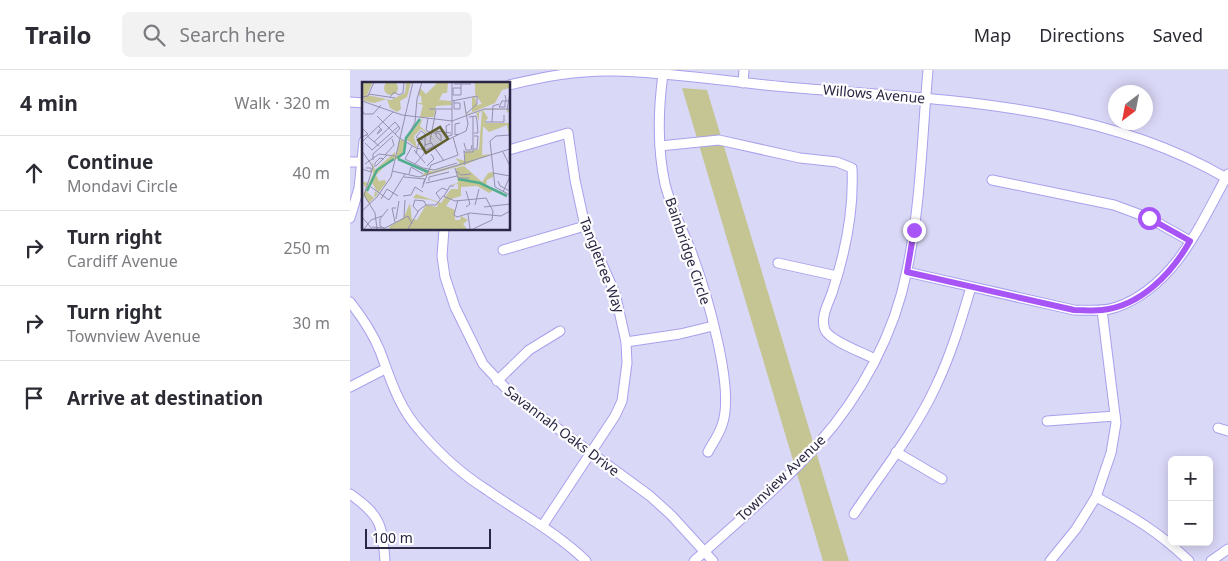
<!DOCTYPE html>
<html lang="en">
<head>
<meta charset="utf-8">
<style>
  body { margin:0; font-family:"Noto Sans",sans-serif; background:#f2f2f3; color:#2b2b33 }
  .controls { position:absolute; right:15px; bottom:15px; display:grid; overflow:hidden; border-radius:8px; box-shadow:0 2px 12px #0003 }
  .controls button { width:45px; height:45px; display:grid; place-items:center; padding:0; border:0; border-bottom:1px solid #e1e1e2; background:#fff; color:#2b2b33; font:25px sans-serif }
  .compass { position:absolute; left:758px; top:15px; width:45px; height:45px; border-radius:50%; background:#fff; box-shadow:0 2px 12px #0003; rotate:212deg }
  .scale { position:absolute; left:15px; bottom:12px; width:126px; box-sizing:border-box; padding-left:5px; border:2px solid #2a2644; border-top:0; font-size:14px; line-height:18px; white-space:nowrap; color:#2a2644; -webkit-text-stroke:4px #fdfdfd; paint-order:stroke }
  .stop { position:absolute; width:15px; height:15px; margin:-11px; border:4px solid #a855f7; border-radius:50%; background:#fff }
  .stop.end { background:#a855f7; border-color:#fff; box-shadow:0 1px 5px #0008 }
  .list { margin:0; padding:0; list-style:none }
  h2 { display:flex; justify-content:space-between; align-items:center; height:65px; margin:0; padding:0 20px; font-size:21px }
  h2 small { font-size:16px; font-weight:400; color:#7c7c81 }
  .list li { display:grid; grid-template-columns:32px 1fr auto; gap:15px; align-items:center; box-sizing:border-box; height:75px; padding:0 20px; border-top:1px solid #e1e1e2 }
  .list b { display:block; font-size:19px; white-space:nowrap }
  .list p { margin:0; font-size:16px; white-space:nowrap; color:#7c7c81 }
  .list em { font-size:16px; font-style:normal; color:#7c7c81 }
  .icon { flex:none; width:28px; height:28px; fill:none; stroke:currentColor; stroke-width:2; stroke-linecap:round; stroke-linejoin:round }
  .map { position:relative; flex:none; width:878px; height:491px; overflow:hidden }
  header { display:flex; align-items:center; gap:30px; box-sizing:border-box; height:70px; padding:0 25px; background:#fff; border-bottom:1px solid #e1e1e2 }
  header strong { font-size:24px }
  nav { display:flex; gap:28px; margin-inline-start:auto; font-size:18px }
  .search { width:350px; height:45px; background:#f2f2f3; display:flex; align-items:center; gap:12px; box-sizing:border-box; padding:0 18px; border-radius:8px; color:#7c7c81; font-size:19px }
  main { display:flex }
  aside { flex:1; background:#fff }
  .map>svg:first-child { display:block }
  .green { fill:#c4c593 }
  .lines { fill:none; stroke-linecap:round; stroke-linejoin:round }
  .minor-casing { stroke:#a9a0ec; stroke-width:11 }
  .minor { stroke:#fff; stroke-width:9 }
  .route { stroke:#a855f7; stroke-width:6 }
  .labels { text-anchor:middle; stroke-width:4.5; stroke-linejoin:round; paint-order:stroke }
  .street-label { font-size:14px; fill:#2a2644; stroke:#fdfdfd }
  .inset-river { fill:none; stroke:#51ad8e; stroke-width:2.5 }
  .inset-road { fill:none; stroke:#9491af; stroke-width:1 }
  .view { fill:#5f5e2b; fill-opacity:0.15; stroke:#5f5e2b; stroke-width:2.5 }
  .inset-edge { fill:none; stroke:#2a2644; stroke-width:2.5 }
</style>
</head>
<body>
<header>
<strong>Trailo</strong>
<div class="search"><svg class="icon" aria-label="search" viewBox="0 0 24 24"><circle cx="10" cy="10" r="6"/><path d="M15 15l6 6"/></svg>Search here</div>
<nav><a>Map</a><a>Directions</a><a>Saved</a></nav>
</header>
<main>
<aside>
<h2>4 min<small>Walk · 320 m</small></h2>
<ul class="list">
<li><svg class="icon" aria-label="ahead" viewBox="0 0 24 24"><path d="M12 20V5M6 11l6-6 6 6"/></svg><div><b>Continue</b><p>Mondavi Circle</p></div><em>40 m</em></li>
<li><svg class="icon" aria-label="right" viewBox="0 0 24 24"><path d="M7 20v-9h11M14 6l5 5-5 5"/></svg><div><b>Turn right</b><p>Cardiff Avenue</p></div><em>250 m</em></li>
<li><svg class="icon" aria-label="right" viewBox="0 0 24 24"><path d="M7 20v-9h11M14 6l5 5-5 5"/></svg><div><b>Turn right</b><p>Townview Avenue</p></div><em>30 m</em></li>
<li><svg class="icon" aria-label="arrive" viewBox="0 0 24 24"><path d="M6 21V4h12l-3 4 3 4H6"/></svg><div><b>Arrive at destination</b></div></li>
</ul>
</aside>
<div class="map">
<svg width="878" height="491" viewBox="0 0 878 491">
  <rect width="100%" height="100%" fill="#dad8f7"/>
  <!-- green -->
  <path class="green" d="M 332,18 L 357,20 L 499,491 L 473,491 Z"/>
  <g class="lines">
    <!-- minor casing -->
    <g class="minor-casing">
      <g id="minor">
        <path d="M 313,4 C 308,41 307,77 315,114 C 321,138 332,158 341,181 C 355,218 386,319 372,355 C 369,365 362,374 358,382"/>
        <path d="M 393,13 L 394,0"/>
        <path d="M 159,15 C 193,7 228,0 263,1 C 321,2 378,12 436,17 C 585,30 745,31 878,109"/>
        <path d="M 0,32 L 14,33"/>
        <path d="M 310,76 L 369,70 L 450,88 L 487,92 L 502,98 C 504,139 495,184 482,223 C 478,234 470,248 475,260 C 480,271 514,283 525,289"/>
        <path d="M 159,80 L 218,63 L 225,110 L 235,156 L 265,223 L 276,272 L 277,293 L 272,331 L 265,346 L 193,455"/>
        <path d="M 0,92 L 13,92"/>
        <path d="M 642,110 L 764,135 L 799,148 L 840,171"/>
        <path d="M 0,148 L 9,118 L 14,71"/>
        <path d="M 94,159 L 92,186 L 95,207 L 105,237 L 133,294 L 162,325 L 300,426 L 321,445 L 363,491"/>
        <path d="M 153,180 L 235,156"/>
        <path d="M 428,193 L 487,206"/>
        <path d="M 557,202 L 724,240 C 739,240 753,242 767,237 C 825,216 850,155 878,104"/>
        <path d="M 0,232 C 11,246 23,264 30,281 C 41,311 49,338 71,362 C 89,383 113,405 137,420 C 171,444 206,462 236,491"/>
        <path d="M 276,272 L 330,264 L 363,256"/>
        <path d="M 147,311 L 179,280 L 210,261"/>
        <path d="M 0,317 L 35,299"/>
        <path d="M 697,351 L 765,346"/>
        <path d="M 868,358 L 878,361"/>
        <path d="M 546,382 L 592,409"/>
        <path d="M 0,424 C 31,446 32,454 35,491"/>
        <path d="M 746,427 C 782,446 809,462 839,491"/>
        <path d="M 504,444 C 531,403 564,363 585,318 C 601,285 611,251 621,217"/>
        <path d="M 344,491 C 386,453 431,416 468,374 C 511,326 545,263 557,200 C 571,134 572,66 578,0"/>
        <path d="M 700,491 L 726,459 L 746,427 L 761,383 L 766,353 L 752,240"/>
        <path d="M 861,491 L 878,479"/>
      </g>
    </g>
    <!-- minor -->
    <use href="#minor" class="minor"/>
  </g>
  <g class="lines">
    <!-- route -->
    <path class="route" d="M 564,160 L 557,202 L 724,240 C 733,240 743,241 752,240 C 791,236 822,203 840,171 L 799,148"/>
  </g>
  <g class="labels">
    <!-- street labels -->
    <g class="street-label">
      <text transform="translate(524 24) rotate(5)" y="5">Willows Avenue</text>
      <text transform="translate(338 181) rotate(71)" y="5">Bainbridge Circle</text>
      <text transform="translate(252 195) rotate(69)" y="5">Tangletree Way</text>
      <text transform="translate(212 361) rotate(37)" y="5">Savannah Oaks Drive</text>
      <text transform="translate(431 408) rotate(-44)" y="5">Townview Avenue</text>
    </g>
  </g>
  <!-- overview -->
  <g transform="translate(12 12)">
    <rect width="148" height="148" fill="#dad8f7"/>
    <path d="M22 6a7 7 0 1 1 14 0a7 7 0 1 1-14 0ZM 0,0 L 11,0 L 5,13 L 29,18 L 43,11 L 44,0 L 49,1 L 45,15 L 38,19 L 39,27 L 35,30 L 28,26 L 25,17 L 12,21 L 2,19 ZM 76,0 L 89,0 L 86,1 L 85,11 L 81,11 L 77,18 L 89,19 L 90,23 L 74,24 L 72,35 L 58,35 L 61,23 L 54,21 L 60,21 L 59,14 L 56,13 L 58,6 L 64,12 ZM 147,0 L 147,6 L 140,8 L 133,21 L 104,33 L 102,22 L 105,32 L 110,30 L 110,15 L 113,15 L 115,23 L 120,22 L 113,12 L 113,1 ZM 124,27 L 147,28 L 146,31 L 144,28 L 121,28 L 126,36 L 122,41 L 147,41 L 147,53 L 145,43 L 127,50 L 121,44 L 120,73 L 129,72 L 105,82 L 59,95 L 63,90 L 36,77 L 29,78 L 14,93 L 17,99 L 23,98 L 24,101 L 16,111 L 10,101 L 5,110 L 12,116 L 13,109 L 16,112 L 7,121 L 2,114 L 0,117 L 3,105 L 0,99 L 6,101 L 2,107 L 2,111 L 11,92 L 10,79 L 13,88 L 33,70 L 34,76 L 37,58 L 42,58 L 43,66 L 38,77 L 60,88 L 71,89 L 95,83 L 98,81 L 93,76 L 103,79 L 103,70 L 117,67 L 120,29 L 117,31 L 117,39 L 114,31 ZM 61,36 L 58,44 L 77,62 L 59,47 L 52,54 L 55,66 L 44,57 ZM 102,84 L 120,100 L 126,91 L 131,90 L 131,95 L 125,98 L 124,103 L 146,114 L 132,108 L 127,111 L 115,104 L 99,105 L 99,114 L 89,117 L 84,124 L 93,128 L 93,138 L 98,138 L 99,134 L 106,138 L 101,142 L 105,147 L 28,147 L 27,145 L 42,135 L 48,121 L 50,137 L 55,138 L 64,123 L 75,125 L 76,121 L 69,118 L 51,116 L 54,112 L 79,121 L 89,107 L 96,107 L 96,102 L 84,104 L 73,100 L 70,104 L 73,100 L 84,104 L 96,101 L 94,86 Z" fill="#c4c593"/>
    <path class="inset-river" d="M 35,76 L 42,71 L 44,56 L 58,37M 36,77 L 66,90M 96,97 L 118,101 L 145,114M 5,109 L 15,88 L 32,77"/>
    <path class="inset-road" d="M 92,2 L 109,2M 99,6 L 91,6 L 91,13 L 99,13 L 99,2M 7,12 L 33,16M 143,13 L 144,18 L 144,19 L 143,21 L 143,25 L 137,25 L 140,19 L 148,19M 0,15 L 6,14 L 12,0M 28,15 L 32,10 L 37,13 L 41,11 L 42,0M 0,19 L 40,33 L 90,39 L 122,27 L 148,27M 90,19 L 115,14M 92,19 L 92,27 L 98,27 L 98,21 L 92,21M 67,27 L 90,27M 0,28 L 2,32 L 11,32 L 19,23M 74,28 L 68,59 L 82,79M 145,28 L 148,11M 105,31 L 115,22 L 115,14M 15,34 L 36,55 L 54,66 L 64,68 L 104,49 L 106,42 L 102,19M 107,35 L 114,34 L 115,39 L 116,51 L 112,51M 66,36 L 64,48 L 67,50 L 72,51 L 77,51 L 77,52 L 79,53 L 79,59 L 74,54 L 74,49M 123,40 L 142,40 L 142,33M 130,40 L 131,24 L 137,22M 17,44 L 17,45 L 20,48 L 15,52 L 19,46M 0,46 L 6,52 L 0,55M 49,48 L 53,40 L 55,17 L 60,0M 74,49 L 89,51M 96,52 L 93,53 L 93,42 L 98,41M 4,53 L 17,64M 148,53 L 134,54 L 128,59 L 133,105 L 148,113M 84,55 L 90,53 L 90,0M 85,56 L 84,44 L 88,42M 61,58 L 54,55 L 59,49 L 63,52 L 63,63M 0,60 L 31,30M 12,60 L 33,40 L 38,46 L 33,52M 3,61 L 10,68 L 37,44M 102,61 L 104,68 L 109,68 L 110,63M 50,64 L 43,77 L 61,86 L 72,88 L 95,81M 111,67 L 115,67 L 116,54 L 112,54M 52,68 L 63,81M 102,68 L 103,83M 0,69 L 11,85 L 2,113 L 13,131 L 15,147M 102,70 L 111,70 L 111,35M 141,70 L 148,84M 54,72 L 58,56M 23,73 L 32,63 L 30,57M 11,78 L 11,72 L 31,54M 3,82 L 17,72 L 33,74M 53,82 L 62,72 L 63,63 L 69,61M 14,84 L 25,73M 65,84 L 72,77 L 69,72M 13,85 L 13,81 L 18,76 L 22,77M 93,86 L 96,96 L 107,96M 0,87 L 9,90 L 9,86 L 4,86M 30,89 L 57,95 L 148,67M 94,89 L 99,93 L 109,92M 131,91 L 148,94M 47,92 L 49,85 L 61,92M 42,95 L 63,97 L 61,102M 67,99 L 67,95 L 87,90M 136,99 L 138,104 L 148,109M 64,101 L 95,94M 9,105 L 27,118 L 43,92M 60,106 L 69,83 L 96,73 L 91,55M 141,110 L 148,94M 41,114 L 49,113 L 53,105 L 61,110M 82,114 L 88,104 L 92,104M 19,117 L 25,107 L 36,114M 78,117 L 74,111 L 80,106 L 85,108M 96,118 L 92,133 L 95,135 L 108,131 L 139,134 L 148,129M 113,123 L 117,107M 104,125 L 108,122 L 104,109M 122,125 L 148,122M 0,129 L 15,115 L 29,95 L 51,0M 56,130 L 51,124 L 53,118 L 62,119 L 64,123M 106,132 L 108,147M 0,135 L 10,147M 42,135 L 43,118M 34,137 L 37,119M 33,140 L 30,126 L 34,126M 10,145 L 23,146 L 46,134 L 50,142M 22,146 L 18,144 L 18,137 L 26,127M 2,147 L 9,138 L 20,134M 46,147 L 57,128 L 64,123 L 74,123 L 81,114 L 93,119 L 124,116 L 131,129 L 130,138 L 111,147"/>
    <path class="view" d="M 78,45 L 86,57 L 64,71 L 56,58 Z"/>
    <rect width="148" height="148" class="inset-edge"/>
  </g>
</svg>
<div class="controls">
<button>+</button>
<button>−</button>
</div>
<svg class="compass" viewBox="-18 -18 36 36"><path d="M0-13l5 13h-10z" fill="#e53935"/><path d="M0 13l5-13h-10z" fill="#7c7c81"/></svg>
<div class="scale">100 m</div>
<div class="stop" style="left:799px;top:148px"></div>
<div class="stop end" style="left:564px;top:160px"></div>
</div>
</main>
</body>
</html>
